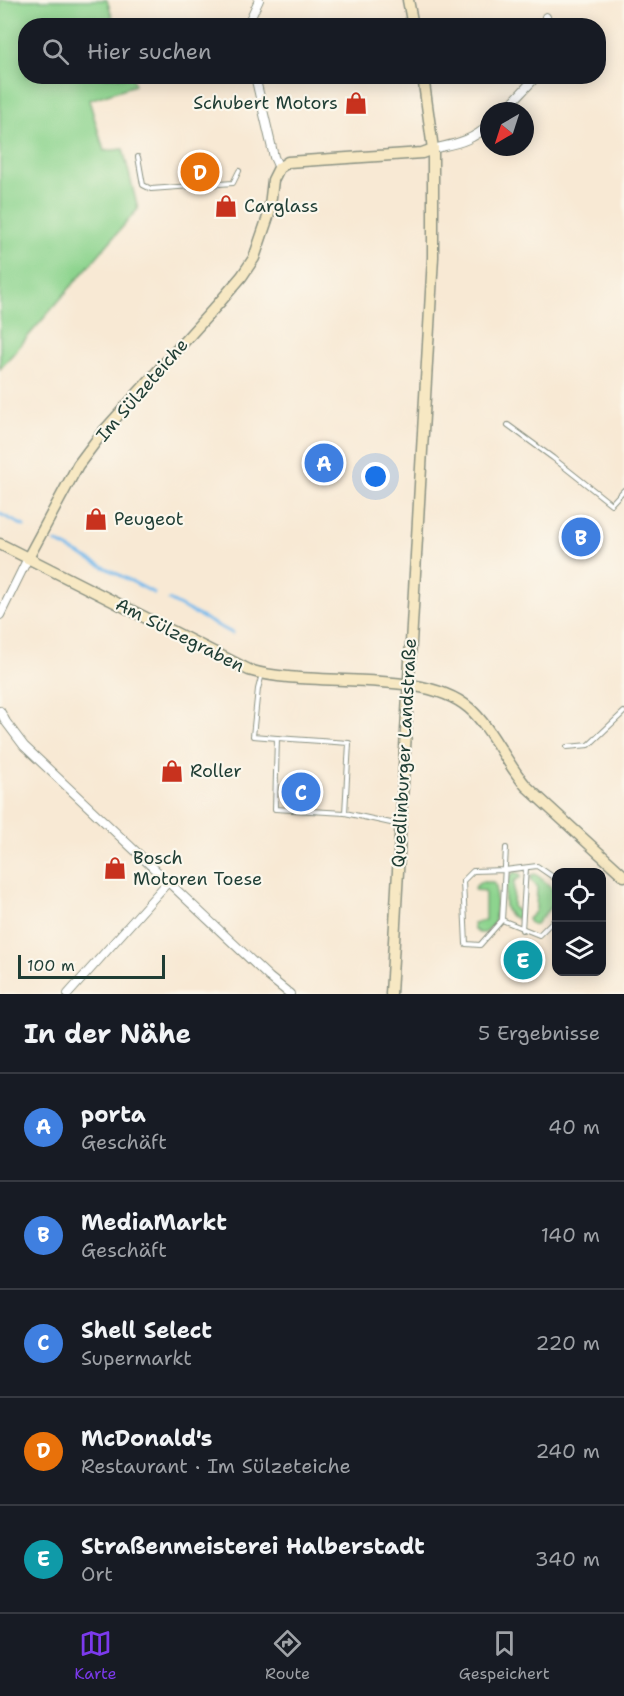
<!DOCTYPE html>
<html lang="de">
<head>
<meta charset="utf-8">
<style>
  body { margin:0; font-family:"Shantell Sans",sans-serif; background:#20242c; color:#f1f3f6 }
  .controls { position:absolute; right:18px; bottom:18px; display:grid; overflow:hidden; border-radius:12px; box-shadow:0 3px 15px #0003 }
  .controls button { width:54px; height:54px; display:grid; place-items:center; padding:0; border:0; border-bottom:2px solid #363941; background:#171b24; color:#f1f3f6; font:30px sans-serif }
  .compass { position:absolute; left:480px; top:102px; width:54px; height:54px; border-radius:50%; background:#171b24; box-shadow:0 3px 15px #0003; rotate:219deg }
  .scale { position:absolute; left:18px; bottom:15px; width:147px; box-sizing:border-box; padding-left:6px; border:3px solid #1f3d34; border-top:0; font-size:16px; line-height:21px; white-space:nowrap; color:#1f3d34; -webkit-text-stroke:4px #fbf7ec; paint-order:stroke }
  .you { position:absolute; left:376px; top:477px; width:21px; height:21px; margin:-15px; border:4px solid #fff; border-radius:50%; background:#1a73e8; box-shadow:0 0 0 9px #1a73e833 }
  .badge { display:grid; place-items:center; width:39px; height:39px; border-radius:50%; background:#7c3aed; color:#fff; font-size:20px; font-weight:700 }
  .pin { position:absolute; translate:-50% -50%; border:3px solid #fff; box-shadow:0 2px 6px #0006 }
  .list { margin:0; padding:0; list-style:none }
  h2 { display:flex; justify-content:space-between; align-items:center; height:78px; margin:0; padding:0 24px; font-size:26px }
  h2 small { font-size:20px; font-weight:400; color:#9ea1a6 }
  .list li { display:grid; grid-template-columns:39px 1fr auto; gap:18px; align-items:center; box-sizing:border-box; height:108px; padding:0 24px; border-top:2px solid #363941 }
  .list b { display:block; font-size:22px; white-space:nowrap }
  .list p { margin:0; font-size:20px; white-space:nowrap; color:#9ea1a6 }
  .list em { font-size:20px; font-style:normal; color:#9ea1a6 }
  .icon { flex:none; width:33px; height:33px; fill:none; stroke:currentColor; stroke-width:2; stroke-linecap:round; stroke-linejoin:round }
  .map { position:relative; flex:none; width:624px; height:994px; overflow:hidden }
  .search { position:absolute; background:#171b24; box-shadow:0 3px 15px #0003; left:18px; right:18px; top:18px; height:66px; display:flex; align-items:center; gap:15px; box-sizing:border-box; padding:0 21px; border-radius:24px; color:#9ea1a6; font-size:22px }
  .sheet { height:618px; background:#171b24 }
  nav { display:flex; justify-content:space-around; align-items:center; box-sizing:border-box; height:84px; border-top:2px solid #363941; background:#171b24; font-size:16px; color:#9ea1a6 }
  nav a { display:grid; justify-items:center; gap:3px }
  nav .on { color:#7c3aed }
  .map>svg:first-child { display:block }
  .green { fill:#8dd48e; stroke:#568861; stroke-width:1.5 }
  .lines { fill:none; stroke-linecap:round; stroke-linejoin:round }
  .stream { stroke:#76baec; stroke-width:3 }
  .lane-casing { stroke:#8c9384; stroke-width:6 }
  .street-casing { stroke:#8c9384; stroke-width:10 }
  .secondary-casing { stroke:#8c9384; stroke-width:13 }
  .lane { stroke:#fff; stroke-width:4 }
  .street { stroke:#fff; stroke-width:8 }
  .secondary { stroke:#f7e8c3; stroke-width:10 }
  .labels { text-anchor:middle; stroke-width:4.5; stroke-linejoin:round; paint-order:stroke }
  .poi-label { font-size:18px; fill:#1f3d34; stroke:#fbf7ec; text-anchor:start }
  .street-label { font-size:18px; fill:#1f3d34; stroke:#fbf7ec }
</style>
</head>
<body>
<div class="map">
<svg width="624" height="994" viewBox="0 0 624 994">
  <rect width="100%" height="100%" fill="#fbf7ec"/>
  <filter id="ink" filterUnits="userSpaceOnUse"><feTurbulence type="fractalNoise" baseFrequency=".0167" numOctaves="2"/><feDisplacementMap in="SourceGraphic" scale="12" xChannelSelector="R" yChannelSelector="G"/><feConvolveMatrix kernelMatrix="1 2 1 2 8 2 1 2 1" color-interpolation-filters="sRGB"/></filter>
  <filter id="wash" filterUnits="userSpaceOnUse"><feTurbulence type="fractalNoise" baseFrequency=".008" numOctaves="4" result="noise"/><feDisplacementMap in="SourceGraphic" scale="24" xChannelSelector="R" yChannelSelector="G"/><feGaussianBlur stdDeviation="1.35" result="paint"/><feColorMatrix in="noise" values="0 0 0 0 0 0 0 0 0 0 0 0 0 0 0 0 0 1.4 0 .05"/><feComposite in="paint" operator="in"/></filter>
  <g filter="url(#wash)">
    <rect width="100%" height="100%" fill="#f8e9d4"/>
    <!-- green -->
    <g class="green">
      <path d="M 0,0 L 107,0 L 115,25 L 26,26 L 26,76 L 132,77 L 135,85 L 89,100 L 104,151 L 123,149 L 138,209 L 0,369 Z"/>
      <path d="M 514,872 L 520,874 L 521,877 L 514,881 L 513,907 L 519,913 L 517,919 C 514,917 510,916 508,913 C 501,905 506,878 514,872 Z"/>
      <path d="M 535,874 C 567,897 557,899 535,925 L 530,923 L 528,919 L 536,911 L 537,886 L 531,881 L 531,875 Z"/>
      <path d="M 481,882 L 492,882 L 496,886 L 495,922 L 485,933 L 479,933 L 474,930 L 473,923 L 485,920 L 485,891 L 475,890 L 476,886 Z"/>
    </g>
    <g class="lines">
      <!-- stream -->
      <g class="stream">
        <path d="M 0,514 L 24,526"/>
        <path d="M 56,542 L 154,593"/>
        <path d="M 169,600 L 232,633"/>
      </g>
    </g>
  </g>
  <g filter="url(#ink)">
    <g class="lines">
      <!-- lane casing -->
      <g class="lane-casing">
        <g id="lane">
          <path d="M 138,157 L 143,185 L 151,189 L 233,183 L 239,171"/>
          <path d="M 508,425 L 553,458 L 611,504 L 624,490"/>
          <path d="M 262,674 L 258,689 L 253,736 L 277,738 L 275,809 L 345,813 L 400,825"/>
          <path d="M 277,738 L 349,743 L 345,813"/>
          <path d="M 567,747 L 589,745 L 624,712"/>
          <path d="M 506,848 L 502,920 L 480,945 L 466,944 L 463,881 L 473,871 L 505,870 L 537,866 L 556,879"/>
          <path d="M 502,920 L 539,935 L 556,918"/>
          <path d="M 522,930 L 526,868"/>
        </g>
      </g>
      <!-- street casing -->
      <g class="street-casing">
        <g id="street">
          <path d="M 546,17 L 549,26"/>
          <path d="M 247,26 L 259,0"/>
          <path d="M 255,76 L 274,157 L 279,168"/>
          <path d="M 504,111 L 537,76"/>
          <path d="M 433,149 C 457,143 470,142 489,125"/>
          <path d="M 0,615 L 28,558"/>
          <path d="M 0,711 L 6,722 L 24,746 L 269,977 L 290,994"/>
          <path d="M 68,994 L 168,882"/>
        </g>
      </g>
      <!-- secondary casing -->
      <g class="secondary-casing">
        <g id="secondary">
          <path d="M 408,0 L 413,26"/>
          <path d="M 0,544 L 249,670 C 310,689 422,667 469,708 C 491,727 506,763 526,786 L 624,876"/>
          <path d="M 28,558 L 78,465 L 102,433 L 219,303 L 242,276 L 254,258 L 269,214 L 273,180 L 279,168 L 288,162 L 422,153 L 433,149"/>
          <path d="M 391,994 L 433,257 L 433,149 L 423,76"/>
        </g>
      </g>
      <!-- lane -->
      <use href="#lane" class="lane"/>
      <!-- street -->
      <use href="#street" class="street"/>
      <!-- secondary -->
      <use href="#secondary" class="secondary"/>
    </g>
  </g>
  <!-- icons -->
  <defs>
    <g id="shop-bare" transform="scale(1.8)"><path d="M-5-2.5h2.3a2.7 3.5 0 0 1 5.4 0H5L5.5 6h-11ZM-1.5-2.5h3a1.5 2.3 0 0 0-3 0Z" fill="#c8321e" stroke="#fbf7ec" stroke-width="2.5" paint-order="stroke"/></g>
  </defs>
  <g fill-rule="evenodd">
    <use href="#shop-bare" x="356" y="103"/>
    <use href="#shop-bare" x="226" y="206"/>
    <use href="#shop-bare" x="96" y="519"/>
    <use href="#shop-bare" x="172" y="771"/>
    <use href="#shop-bare" x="115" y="868"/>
  </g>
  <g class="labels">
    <!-- poi labels -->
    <g class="poi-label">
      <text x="338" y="109" text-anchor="end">Schubert Motors</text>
      <text x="244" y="212">Carglass</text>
      <text x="114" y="525">Peugeot</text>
      <text x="190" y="777">Roller</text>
      <text x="133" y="864">Bosch<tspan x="133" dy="21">Motoren Toese</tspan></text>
    </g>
    <!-- street labels -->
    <g class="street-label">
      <text transform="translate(142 390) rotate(-49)" y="6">Im Sülzeteiche</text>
      <text transform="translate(180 635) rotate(27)" y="6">Am Sülzegraben</text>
      <text transform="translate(404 753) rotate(-87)" y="6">Quedlinburger Landstraße</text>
    </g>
  </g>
</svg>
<div class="controls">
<button><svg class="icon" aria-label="locate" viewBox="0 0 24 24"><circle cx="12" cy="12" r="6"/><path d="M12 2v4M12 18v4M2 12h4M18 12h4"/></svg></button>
<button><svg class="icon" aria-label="layers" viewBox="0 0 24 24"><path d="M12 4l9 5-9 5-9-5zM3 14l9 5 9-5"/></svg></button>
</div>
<svg class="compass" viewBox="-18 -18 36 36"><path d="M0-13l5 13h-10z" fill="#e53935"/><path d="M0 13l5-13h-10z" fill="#9ea1a6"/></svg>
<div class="scale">100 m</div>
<div class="you"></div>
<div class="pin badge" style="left:324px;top:463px;background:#3f7fe0">A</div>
<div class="pin badge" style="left:581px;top:537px;background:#3f7fe0">B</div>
<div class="pin badge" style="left:301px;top:792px;background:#3f7fe0">C</div>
<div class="pin badge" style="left:200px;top:172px;background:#e8710a">D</div>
<div class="pin badge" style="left:523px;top:960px;background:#0f9aa8">E</div>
<div class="search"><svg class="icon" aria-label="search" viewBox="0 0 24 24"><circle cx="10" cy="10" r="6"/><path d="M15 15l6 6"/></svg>Hier suchen</div>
</div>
<section class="sheet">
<h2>In der Nähe<small>5 Ergebnisse</small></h2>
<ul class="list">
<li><span class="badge" style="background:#3f7fe0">A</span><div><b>porta</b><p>Geschäft</p></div><em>40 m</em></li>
<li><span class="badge" style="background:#3f7fe0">B</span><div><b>MediaMarkt</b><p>Geschäft</p></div><em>140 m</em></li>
<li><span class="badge" style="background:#3f7fe0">C</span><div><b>Shell Select</b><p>Supermarkt</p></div><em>220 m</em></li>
<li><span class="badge" style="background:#e8710a">D</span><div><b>McDonald's</b><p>Restaurant · Im Sülzeteiche</p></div><em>240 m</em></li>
<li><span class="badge" style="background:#0f9aa8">E</span><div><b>Straßenmeisterei Halberstadt</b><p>Ort</p></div><em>340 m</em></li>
</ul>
</section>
<nav>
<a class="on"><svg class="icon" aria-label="map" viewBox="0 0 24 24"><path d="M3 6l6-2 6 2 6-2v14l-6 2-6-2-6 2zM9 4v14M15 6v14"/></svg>Karte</a>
<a><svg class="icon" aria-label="directions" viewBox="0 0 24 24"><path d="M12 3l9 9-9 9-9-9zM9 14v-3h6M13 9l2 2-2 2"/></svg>Route</a>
<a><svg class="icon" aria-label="saved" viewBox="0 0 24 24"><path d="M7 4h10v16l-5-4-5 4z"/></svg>Gespeichert</a>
</nav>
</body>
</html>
